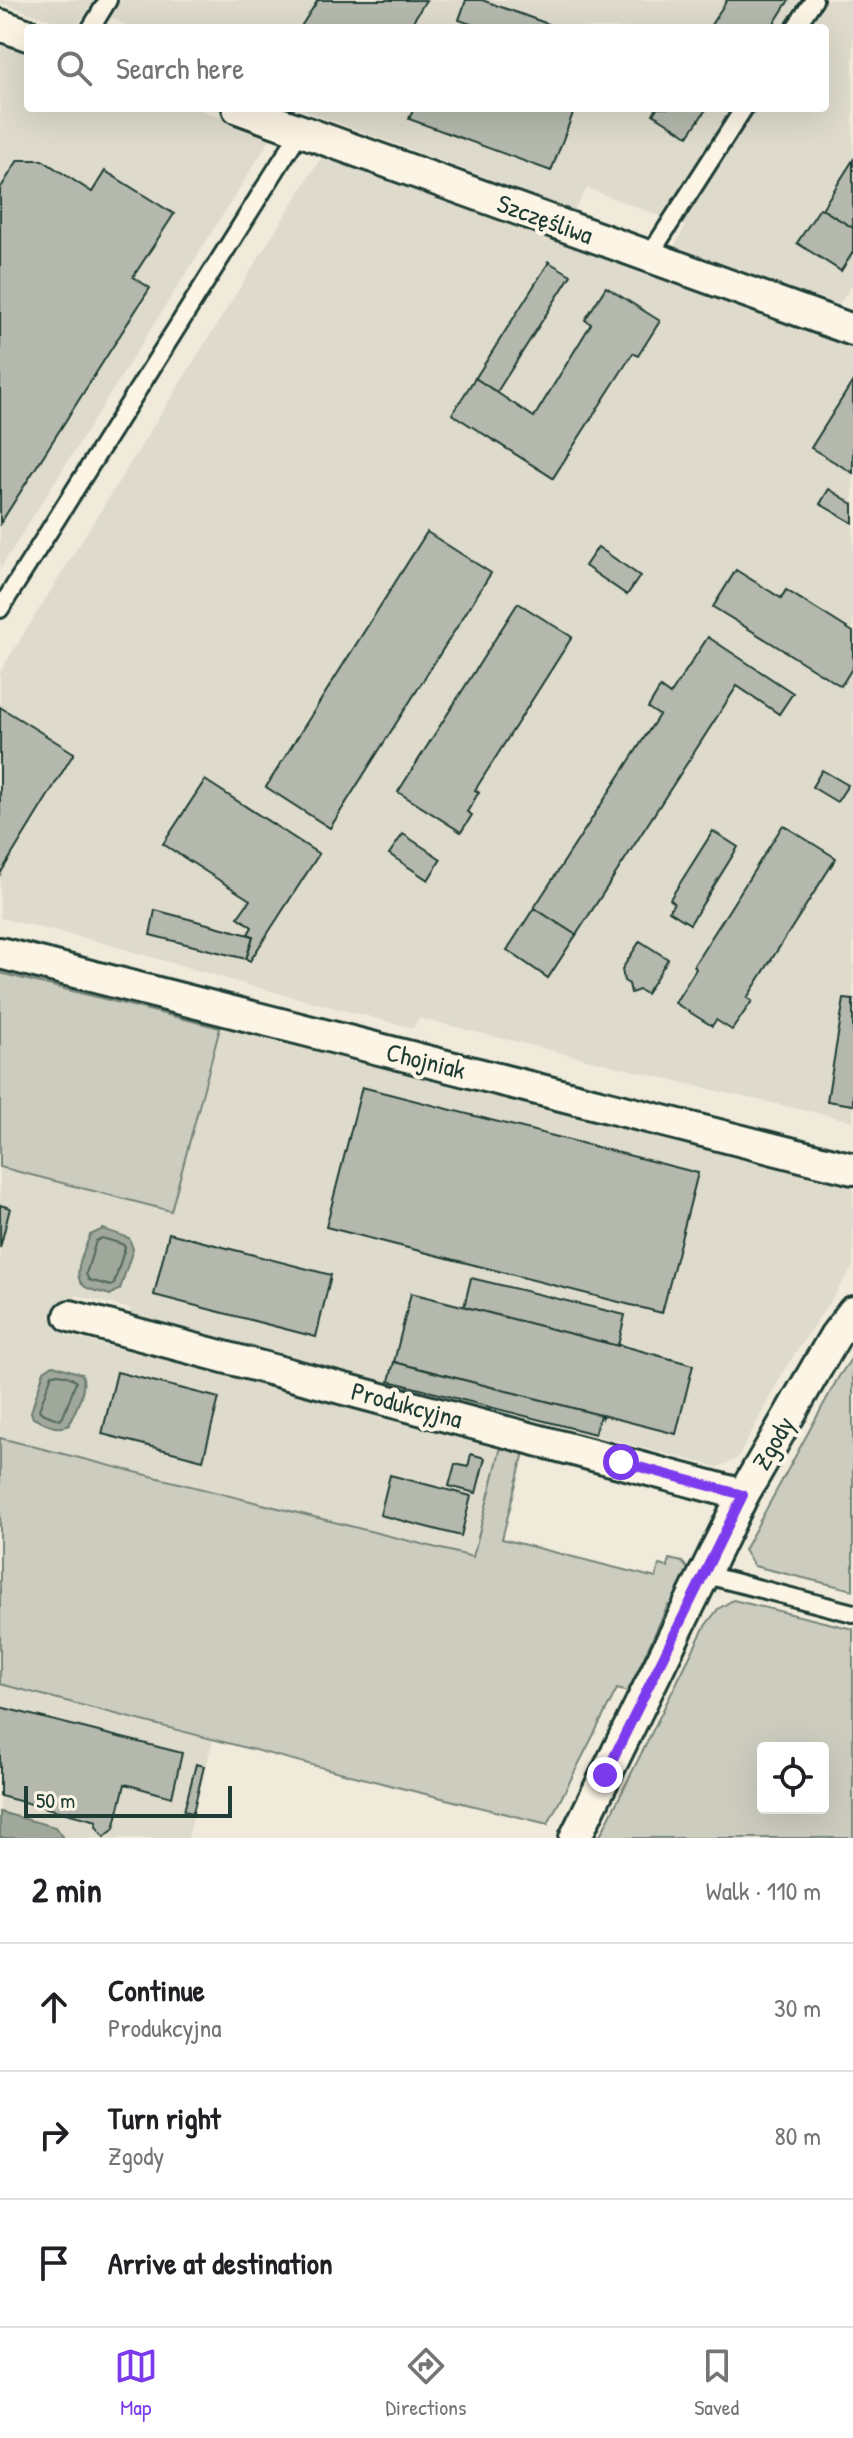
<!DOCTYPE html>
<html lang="en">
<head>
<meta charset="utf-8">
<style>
  body { margin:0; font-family:"Patrick Hand",sans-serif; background:#f2f2f2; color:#202124 }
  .controls { position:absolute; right:24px; bottom:24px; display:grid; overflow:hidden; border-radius:8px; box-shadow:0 8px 32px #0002 }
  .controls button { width:72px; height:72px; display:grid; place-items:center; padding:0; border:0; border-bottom:2px solid #e0e0e0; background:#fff; color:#202124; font:40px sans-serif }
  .scale { position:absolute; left:24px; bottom:20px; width:208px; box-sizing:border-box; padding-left:8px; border:4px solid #1f3d34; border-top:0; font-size:22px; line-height:28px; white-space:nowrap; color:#1f3d34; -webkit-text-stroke:6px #fcf5e5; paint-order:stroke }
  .stop { position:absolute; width:24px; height:24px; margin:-18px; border:6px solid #7c3aed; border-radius:50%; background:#fff }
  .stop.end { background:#7c3aed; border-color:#fff; box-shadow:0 2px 8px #0008 }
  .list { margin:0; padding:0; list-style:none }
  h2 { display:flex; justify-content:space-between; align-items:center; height:104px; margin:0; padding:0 32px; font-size:34px }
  h2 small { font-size:26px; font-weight:400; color:#757577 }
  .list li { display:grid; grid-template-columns:52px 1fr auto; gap:24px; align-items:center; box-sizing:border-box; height:128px; padding:0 32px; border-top:2px solid #e0e0e0 }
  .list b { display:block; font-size:30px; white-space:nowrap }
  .list p { margin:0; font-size:26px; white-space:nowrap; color:#757577 }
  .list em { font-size:26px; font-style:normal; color:#757577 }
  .icon { flex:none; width:44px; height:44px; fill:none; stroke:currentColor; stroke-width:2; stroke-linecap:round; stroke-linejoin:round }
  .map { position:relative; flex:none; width:853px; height:1838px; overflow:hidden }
  .search { position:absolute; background:#fff; box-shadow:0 8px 32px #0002; left:24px; right:24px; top:24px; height:88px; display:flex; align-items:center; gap:20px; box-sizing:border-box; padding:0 28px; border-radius:8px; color:#757577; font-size:30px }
  .sheet { height:488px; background:#fff }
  nav { display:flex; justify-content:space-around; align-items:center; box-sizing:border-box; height:112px; border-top:2px solid #e0e0e0; background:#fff; font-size:22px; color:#757577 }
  nav a { display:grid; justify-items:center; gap:4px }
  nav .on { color:#7c3aed }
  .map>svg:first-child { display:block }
  .built { fill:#dedbcc }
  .green { fill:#cccdbf; stroke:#76857a; stroke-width:2; fill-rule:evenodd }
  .water { fill:#9fa89a; stroke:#6c7d71; stroke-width:2 }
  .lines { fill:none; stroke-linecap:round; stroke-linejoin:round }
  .shore { stroke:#52685d; stroke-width:2 }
  .building { fill:#b5b9ad; stroke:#1f3d34; stroke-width:2 }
  .service-casing { stroke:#1f3d34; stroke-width:22 }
  .minor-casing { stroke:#1f3d34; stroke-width:36 }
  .service { stroke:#fcf5e5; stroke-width:16 }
  .minor { stroke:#fcf5e5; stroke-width:30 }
  .route { stroke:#7c3aed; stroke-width:10 }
  .labels { text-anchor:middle; stroke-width:8; stroke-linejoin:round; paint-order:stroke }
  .street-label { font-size:26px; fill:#1f3d34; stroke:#fcf5e5 }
</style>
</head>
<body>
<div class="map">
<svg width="853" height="1838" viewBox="0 0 853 1838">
  <rect width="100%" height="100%" fill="#efeada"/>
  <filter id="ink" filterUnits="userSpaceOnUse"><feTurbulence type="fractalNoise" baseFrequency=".0125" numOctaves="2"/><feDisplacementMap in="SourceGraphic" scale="16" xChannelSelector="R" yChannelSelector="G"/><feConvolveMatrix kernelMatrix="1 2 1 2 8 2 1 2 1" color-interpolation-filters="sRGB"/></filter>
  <g filter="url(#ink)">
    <!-- built -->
    <g class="built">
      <path d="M 0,0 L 853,0 L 853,283 L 838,306 L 675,246 L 685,226 L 587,188 L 574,210 L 298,108 L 825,108 L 825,28 L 131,28 L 90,6 L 76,28 L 0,3 Z"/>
      <path d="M 0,39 L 28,49 L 28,108 L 195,108 L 273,135 L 0,569 Z"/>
      <path d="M 324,153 L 853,349 L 853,1121 L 713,1090 L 419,1018 L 413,1028 L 255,987 L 89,939 L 0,918 L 0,672 Z"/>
      <path d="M 220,1028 L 853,1184 L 853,1267 L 784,1370 L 738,1458 L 718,1467 L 128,1316 L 131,1309 L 76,1295 L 65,1335 L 502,1445 L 473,1557 L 0,1438 L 0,1167 L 170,1211 Z"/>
      <path d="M 0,1684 L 213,1739 L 188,1838 L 0,1838 Z"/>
    </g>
    <!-- green -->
    <g class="green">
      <path d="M 0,973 L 220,1028 L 171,1211 L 0,1167 Z"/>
      <path d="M 853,1356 L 853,1590 L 754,1566 L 744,1550 L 838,1378 Z"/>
      <path d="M 0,1438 L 473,1557 L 502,1443 L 525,1448 L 502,1539 L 656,1578 L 659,1565 L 668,1567 L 669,1559 L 682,1562 L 691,1572 L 673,1607 L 668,1605 L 628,1692 L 617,1689 L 548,1824 L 401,1788 L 0,1684 Z"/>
      <path d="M 733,1600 L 853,1629 L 853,1838 L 599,1838 L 705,1626 L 718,1609 ZM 823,1748 L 823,1808 L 763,1808 L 763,1748 Z"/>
    </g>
    <!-- water -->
    <g class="water">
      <path d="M 103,1229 L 129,1238 L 133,1249 L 120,1289 L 110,1295 C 102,1292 90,1291 84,1286 C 70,1276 86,1247 90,1235 Z"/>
      <path d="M 53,1365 L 82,1374 C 88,1389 75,1410 69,1425 C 56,1431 46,1424 33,1418 L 31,1412 L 44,1371 Z"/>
      <path d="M 0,1812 L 55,1827 L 63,1838 L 0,1838 Z"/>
    </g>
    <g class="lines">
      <!-- shore -->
      <g class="shore">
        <path d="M 102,1238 L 122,1244 L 125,1247 L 114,1284 L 111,1286 L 89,1280 L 86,1274 L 96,1241 Z"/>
        <path d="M 52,1374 C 59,1373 72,1376 76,1382 L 63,1417 L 60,1420 L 42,1413 L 39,1410 Z"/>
      </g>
    </g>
    <!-- building -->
    <g class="building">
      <path d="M 318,0 L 426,0 L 409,28 L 300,28 Z"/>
      <path d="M 466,0 L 482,0 L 559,28 L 482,28 L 459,20 Z"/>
      <path d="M 727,0 L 789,0 L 771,28 L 709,28 Z"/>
      <path d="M 414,108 L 575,108 L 551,171 L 409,119 Z"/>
      <path d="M 657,108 L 707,108 L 688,136 L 653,114 Z"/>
      <path d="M 18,160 L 42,160 L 92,192 L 105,171 L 174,214 L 133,277 L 150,288 L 0,524 L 0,189 Z"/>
      <path d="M 853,160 L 853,228 L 822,209 Z"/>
      <path d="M 820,208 L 853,228 L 853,252 L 841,271 L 797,243 Z"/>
      <path d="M 547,261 L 571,275 L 497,392 L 475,379 L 549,262 Z"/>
      <path d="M 606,287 L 660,321 L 638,356 L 633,353 L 553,478 L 452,414 L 475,378 L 534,417 L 591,324 L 585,320 Z"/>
      <path d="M 853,381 L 853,473 L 811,448 Z"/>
      <path d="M 829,489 L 853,504 L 853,523 L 820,504 Z"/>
      <path d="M 427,532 L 491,573 L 330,828 L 266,787 Z"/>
      <path d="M 598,547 L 640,576 L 627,595 L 585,566 Z"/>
      <path d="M 736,570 L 781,598 L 786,590 L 853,632 L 853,667 L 841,686 L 713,607 Z"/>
      <path d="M 518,603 L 572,637 L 475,790 L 479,792 L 467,812 L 472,815 L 461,832 L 398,792 Z"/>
      <path d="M 708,637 L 793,693 L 779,714 L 737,686 L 576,935 L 534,908 L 659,715 L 648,708 L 660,688 L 670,695 Z"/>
      <path d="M 0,707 L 74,753 L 0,874 Z"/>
      <path d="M 822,770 L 848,785 L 837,802 L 812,787 Z"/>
      <path d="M 205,780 L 319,854 L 250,961 L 246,959 L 253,936 L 248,934 L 252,927 L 238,917 L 250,900 L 163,844 Z"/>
      <path d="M 783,825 L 836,858 L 747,998 L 752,1001 L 732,1030 L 716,1020 L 712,1026 L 675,1003 L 696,969 L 694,965 Z"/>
      <path d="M 713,831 L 738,847 L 690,924 L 669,911 L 674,903 L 670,899 Z"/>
      <path d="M 403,834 L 441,859 L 428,880 L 389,854 Z"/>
      <path d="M 534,908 L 576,935 L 548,978 L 507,950 Z"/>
      <path d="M 155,910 L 253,936 L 246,959 L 150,935 Z"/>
      <path d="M 640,941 L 668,959 L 646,994 L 639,990 L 631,993 L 629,984 L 624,981 L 622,969 Z"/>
      <path d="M 844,999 L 853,1000 L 853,1105 L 827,1101 Z"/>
      <path d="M 362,1087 L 698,1173 L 662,1313 L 326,1227 Z"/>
      <path d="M 0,1205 L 10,1208 L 0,1248 Z"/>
      <path d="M 169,1233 L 331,1275 L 316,1337 L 154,1295 Z"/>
      <path d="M 471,1278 L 625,1315 L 618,1346 L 464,1307 Z"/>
      <path d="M 411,1293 L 618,1346 L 618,1344 L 620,1345 L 693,1365 L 676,1434 L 602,1415 L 602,1418 L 600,1415 L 394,1362 Z"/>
      <path d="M 394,1362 L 600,1415 L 595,1434 L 389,1381 Z"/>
      <path d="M 117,1372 L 219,1398 L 203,1460 L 102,1434 Z"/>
      <path d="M 471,1454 L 485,1458 L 476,1493 L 449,1486 L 455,1464 L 468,1467 Z"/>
      <path d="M 390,1475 L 471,1496 L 461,1536 L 380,1515 Z"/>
      <path d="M 0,1707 L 182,1753 L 172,1797 L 125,1784 L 115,1825 L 113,1830 L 104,1837 L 96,1826 L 97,1821 L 0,1796 Z"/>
      <path d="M 196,1764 L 204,1766 L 193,1813 L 184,1811 Z"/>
    </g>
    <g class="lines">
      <!-- service casing -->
      <g class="service-casing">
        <g id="service">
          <path d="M 91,28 L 108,0"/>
          <path d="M 795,28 L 814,0"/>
          <path d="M 649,256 L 744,108"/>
          <path d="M 0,609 L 301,130"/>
          <path d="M 703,1574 L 853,1613"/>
        </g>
      </g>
      <!-- minor casing -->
      <g class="minor-casing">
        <g id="minor">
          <path d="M 0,25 L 28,35"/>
          <path d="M 238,108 L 853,330"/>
          <path d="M 0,953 L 853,1169"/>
          <path d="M 70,1316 L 743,1495"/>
          <path d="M 575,1838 L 743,1495 L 835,1336 L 853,1312"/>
        </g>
      </g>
      <!-- service -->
      <use href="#service" class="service"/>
      <!-- minor -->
      <use href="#minor" class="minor"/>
    </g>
  </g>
  <g class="lines" filter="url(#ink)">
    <!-- route -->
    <path class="route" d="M 605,1775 L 743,1495 L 621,1462"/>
  </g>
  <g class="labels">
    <!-- street labels -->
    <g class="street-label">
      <text transform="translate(545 219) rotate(20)" y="9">Szczęśliwa</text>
      <text transform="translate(426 1061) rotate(14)" y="9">Chojniak</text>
      <text transform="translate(407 1405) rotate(15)" y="9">Produkcyjna</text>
      <text transform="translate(773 1443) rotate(-60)" y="9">Zgody</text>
    </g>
  </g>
</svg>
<div class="controls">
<button><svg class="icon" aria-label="locate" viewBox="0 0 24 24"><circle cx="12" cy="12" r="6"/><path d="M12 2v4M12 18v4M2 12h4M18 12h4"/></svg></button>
</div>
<div class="scale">50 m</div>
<div class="stop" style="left:621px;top:1462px"></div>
<div class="stop end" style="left:605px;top:1775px"></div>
<div class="search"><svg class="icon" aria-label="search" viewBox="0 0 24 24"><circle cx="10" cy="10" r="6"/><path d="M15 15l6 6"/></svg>Search here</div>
</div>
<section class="sheet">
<h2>2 min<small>Walk · 110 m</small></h2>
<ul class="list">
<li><svg class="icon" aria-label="ahead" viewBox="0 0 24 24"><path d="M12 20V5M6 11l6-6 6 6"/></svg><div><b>Continue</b><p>Produkcyjna</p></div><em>30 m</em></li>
<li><svg class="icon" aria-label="right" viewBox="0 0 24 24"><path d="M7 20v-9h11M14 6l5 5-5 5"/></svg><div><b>Turn right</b><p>Zgody</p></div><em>80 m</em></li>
<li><svg class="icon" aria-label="arrive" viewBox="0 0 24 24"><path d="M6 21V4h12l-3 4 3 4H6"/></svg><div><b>Arrive at destination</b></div></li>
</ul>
</section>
<nav>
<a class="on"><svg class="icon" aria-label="map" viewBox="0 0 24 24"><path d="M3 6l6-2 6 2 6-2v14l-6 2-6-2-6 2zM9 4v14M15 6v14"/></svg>Map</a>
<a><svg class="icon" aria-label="directions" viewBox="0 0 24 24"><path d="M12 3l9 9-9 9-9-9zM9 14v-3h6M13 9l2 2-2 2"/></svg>Directions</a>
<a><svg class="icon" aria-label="saved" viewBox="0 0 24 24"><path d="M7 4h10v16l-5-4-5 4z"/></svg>Saved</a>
</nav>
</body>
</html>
